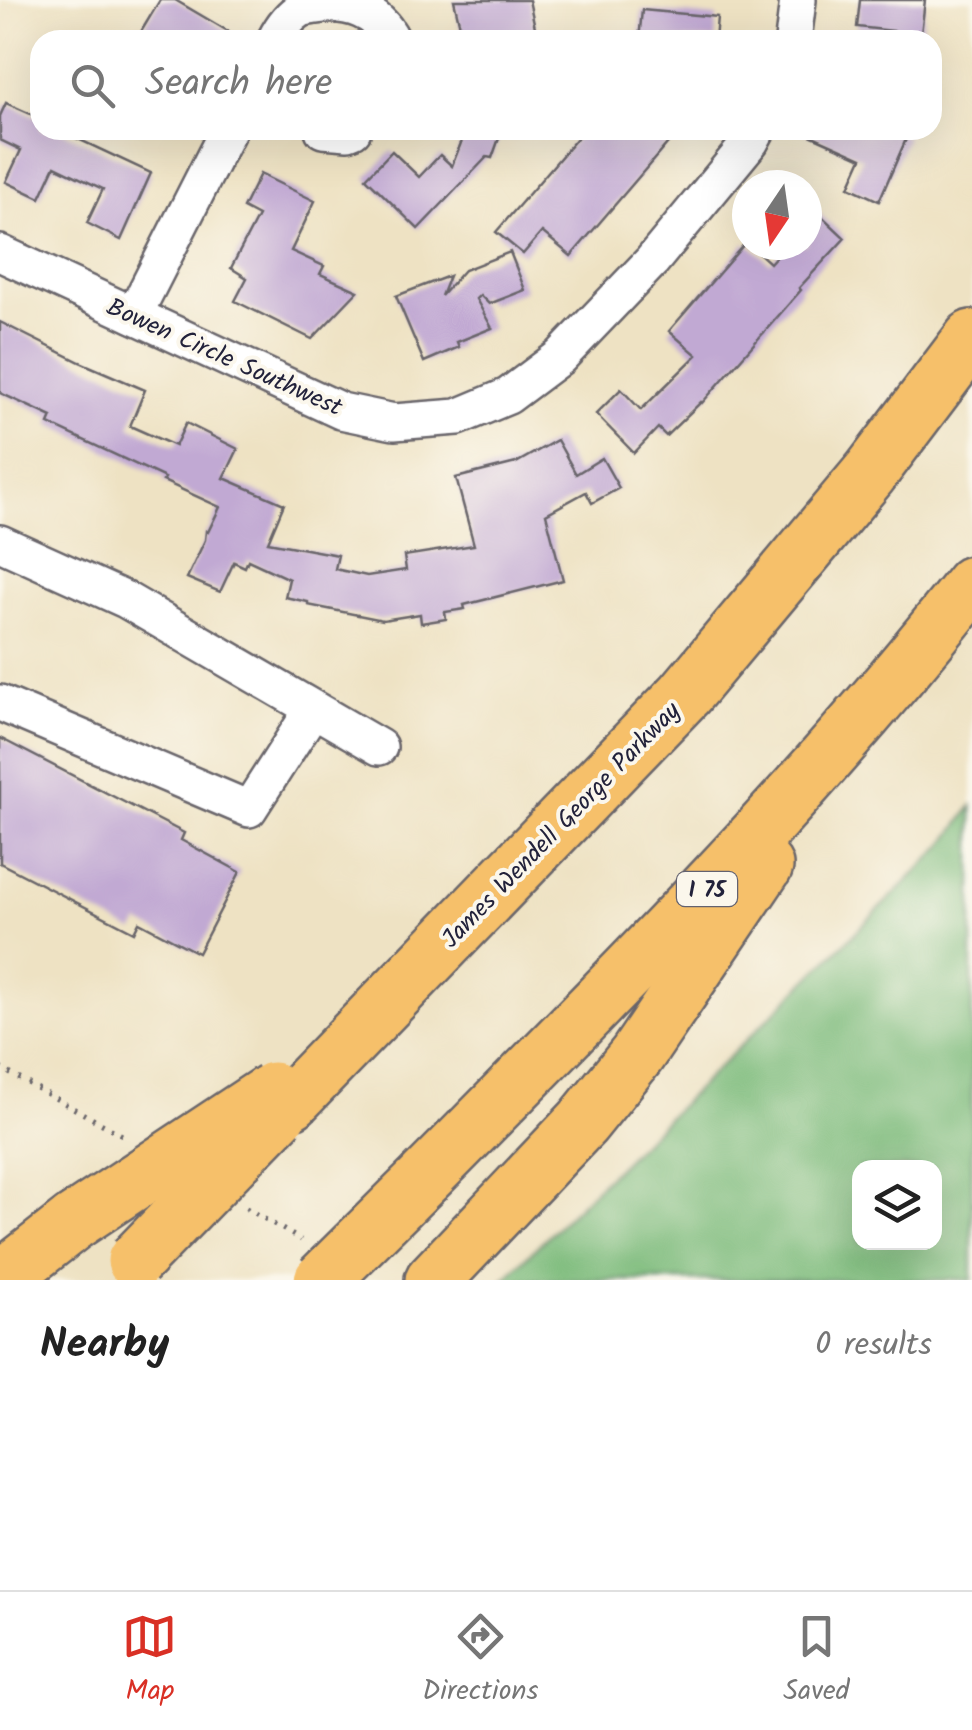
<!DOCTYPE html>
<html lang="en">
<head>
<meta charset="utf-8">
<style>
  body { margin:0; font-family:Kalam,sans-serif; background:#f2f2f2; color:#222 }
  .controls { position:absolute; right:30px; bottom:30px; display:grid; overflow:hidden; border-radius:20px; box-shadow:0 10px 40px #0002 }
  .controls button { width:90px; height:90px; display:grid; place-items:center; padding:0; border:0; border-bottom:2px solid #e0e0e0; background:#fff; color:#222; font:50px sans-serif }
  .compass { position:absolute; left:732px; top:170px; width:90px; height:90px; border-radius:50%; background:#fff; box-shadow:0 10px 40px #0002; rotate:193deg }
  .list { margin:0; padding:0; list-style:none }
  h2 { display:flex; justify-content:space-between; align-items:center; height:130px; margin:0; padding:0 40px; font-size:42px }
  h2 small { font-size:32px; font-weight:400; color:#767676 }
  .icon { flex:none; width:55px; height:55px; fill:none; stroke:currentColor; stroke-width:2; stroke-linecap:round; stroke-linejoin:round }
  .map { position:relative; flex:none; width:972px; height:1280px; overflow:hidden }
  .search { position:absolute; background:#fff; box-shadow:0 10px 40px #0002; left:30px; right:30px; top:30px; height:110px; display:flex; align-items:center; gap:25px; box-sizing:border-box; padding:0 35px; border-radius:30px; color:#767676; font-size:38px }
  .sheet { height:310px; background:#fff }
  nav { display:flex; justify-content:space-around; align-items:center; box-sizing:border-box; height:140px; border-top:2px solid #e0e0e0; background:#fff; font-size:28px; color:#767676 }
  nav a { display:grid; justify-items:center; gap:5px }
  nav .on { color:#d93025 }
  .map>svg:first-child { display:block }
  .forest { fill:#7ebc7d; stroke:#506f5c; stroke-width:2.5; fill-rule:evenodd }
  .building { fill:#c1a9d3 }
  .lines { fill:none; stroke-linecap:round; stroke-linejoin:round }
  .minor-casing { stroke:#69656b; stroke-width:40 }
  .motorway-casing { stroke:#69656b; stroke-width:60 }
  .path { stroke:#69656b; stroke-width:5; stroke-dasharray:2.5 8; stroke-linecap:butt }
  .minor { stroke:#fff; stroke-width:35 }
  .motorway { stroke:#f6c06b; stroke-width:55 }
  .motorway-bridge-casing { stroke:#69656b; stroke-width:60; stroke-linecap:butt }
  .motorway-bridge { stroke:#f6c06b; stroke-width:55 }
  .labels { text-anchor:middle; stroke-width:8; stroke-linejoin:round; paint-order:stroke }
  .shield { fill:#fbf7ec; stroke:#636270; stroke-width:2.5 }
  .shield-label { font-size:22px; font-weight:bold; fill:#22223b }
  .street-label { font-size:25px; fill:#22223b; stroke:#fbf7ec }
</style>
</head>
<body>
<div class="map">
<svg width="972" height="1280" viewBox="0 0 972 1280">
  <rect width="100%" height="100%" fill="#fbf7ec"/>
  <filter id="ink" filterUnits="userSpaceOnUse"><feTurbulence type="fractalNoise" baseFrequency=".01" numOctaves="2"/><feDisplacementMap in="SourceGraphic" scale="20" xChannelSelector="R" yChannelSelector="G"/><feConvolveMatrix kernelMatrix="1 2 1 2 8 2 1 2 1" color-interpolation-filters="sRGB"/></filter>
  <filter id="wash" filterUnits="userSpaceOnUse"><feTurbulence type="fractalNoise" baseFrequency=".0048" numOctaves="4" result="noise"/><feDisplacementMap in="SourceGraphic" scale="40" xChannelSelector="R" yChannelSelector="G"/><feGaussianBlur stdDeviation="2.25" result="paint"/><feColorMatrix in="noise" values="0 0 0 0 0 0 0 0 0 0 0 0 0 0 0 0 0 1.4 0 .05"/><feComposite in="paint" operator="in"/></filter>
  <g filter="url(#wash)">
    <rect width="100%" height="100%" fill="#eee2c3"/>
    <!-- forest -->
    <path class="forest" d="M 972,806 L 972,1280 L 503,1280 L 944,845 ZM 860,1168 L 934,1168 L 934,1242 L 860,1242 Z"/>
    <g id="blocks">
      <!-- building -->
      <g class="building">
        <path d="M 160,0 L 175,0 L 243,40 L 136,40 Z"/>
        <path d="M 454,0 L 529,0 L 536,32 L 500,40 L 463,40 Z"/>
        <path d="M 860,0 L 925,0 L 921,34 L 857,27 Z"/>
        <path d="M 642,10 L 717,17 L 715,40 L 639,40 Z"/>
        <path d="M 6,103 L 40,118 L 40,130 L 59,130 L 151,173 L 121,240 L 87,223 L 103,189 L 55,166 L 40,198 L 6,182 L 21,150 L 0,140 L 0,116 Z"/>
        <path d="M 466,130 L 502,130 L 492,158 L 487,157 L 418,229 L 366,178 L 392,151 L 419,177 L 440,155 L 452,166 Z"/>
        <path d="M 584,130 L 679,130 L 571,256 L 542,232 L 523,254 L 496,232 Z"/>
        <path d="M 799,130 L 891,130 L 907,137 L 879,201 L 849,187 L 862,158 Z"/>
        <path d="M 260,174 L 315,201 L 291,251 L 324,266 L 320,274 L 358,291 L 312,339 L 235,301 L 247,278 L 231,268 L 258,216 L 243,208 Z"/>
        <path d="M 807,202 L 845,238 L 799,288 L 801,290 L 702,403 L 701,402 L 666,436 L 658,428 L 634,453 L 596,414 L 621,389 L 641,410 L 697,355 L 669,331 L 746,242 L 747,245 L 750,245 L 770,263 L 786,245 L 807,245 Z"/>
        <path d="M 510,252 L 525,290 L 489,304 L 480,295 L 476,299 L 492,328 L 457,342 L 459,347 L 424,362 L 396,296 L 449,276 L 441,296 L 464,270 Z"/>
        <path d="M 0,322 L 80,362 L 145,390 L 130,426 L 175,446 L 186,423 L 238,449 L 224,478 L 284,504 L 268,542 L 338,555 L 335,569 L 367,576 L 406,570 L 404,556 L 474,545 L 456,478 L 516,463 L 557,440 L 576,474 L 602,458 L 619,488 L 592,503 L 586,492 L 546,514 L 563,580 L 464,605 L 465,609 L 445,612 L 446,619 L 421,623 L 420,614 L 383,620 L 308,605 L 308,602 L 285,597 L 289,579 L 248,560 L 245,567 L 234,562 L 220,592 L 187,578 L 205,540 L 206,531 L 208,532 L 220,507 L 163,481 L 165,478 L 49,424 L 52,417 L 0,393 Z"/>
        <path d="M 0,738 L 184,833 L 181,840 L 240,872 L 198,953 L 139,922 L 134,932 L 0,863 Z"/>
      </g>
    </g>
  </g>
  <g filter="url(#ink)">
    <use href="#blocks" fill-opacity="0" stroke="#69656b" stroke-width="2.5"/>
    <g class="lines">
      <!-- minor casing -->
      <g class="minor-casing">
        <g id="minor">
          <path d="M 275,40 C 281,28 289,16 301,9 C 304,8 314,6 317,6 C 347,1 378,11 392,40"/>
          <path d="M 793,40 L 798,0"/>
          <path d="M 323,130 L 348,132 L 353,130"/>
          <path d="M 0,253 L 341,411 L 394,422 L 458,417 L 508,396 L 560,357 L 652,261 L 751,141 L 757,130"/>
          <path d="M 134,315 L 228,130"/>
          <path d="M 0,543 L 126,600 L 379,747"/>
          <path d="M 0,703 L 249,809 L 313,709"/>
        </g>
      </g>
      <!-- motorway casing -->
      <g class="motorway-casing">
        <g id="motorway">
          <path d="M 292,1101 L 685,694 L 870,473 L 972,338"/>
          <path d="M 425,1178 C 615,986 805,796 972,584"/>
          <path d="M 0,1280 L 74,1222"/>
          <path d="M 433,1280 L 583,1122 L 637,1055 L 765,866"/>
        </g>
      </g>
      <!-- path -->
      <g class="path">
        <path d="M 0,1068 L 124,1136"/>
        <path d="M 246,1208 L 301,1240"/>
      </g>
      <!-- minor -->
      <use href="#minor" class="minor"/>
      <!-- motorway -->
      <use href="#motorway" class="motorway"/>
      <!-- motorway-bridge casing -->
      <g class="motorway-bridge-casing">
        <g id="motorway-bridge">
          <path d="M 74,1222 L 273,1090"/>
          <path d="M 135,1261 L 279,1113"/>
          <path d="M 322,1280 L 425,1178"/>
        </g>
      </g>
      <!-- motorway-bridge -->
      <use href="#motorway-bridge" class="motorway-bridge"/>
    </g>
  </g>
  <g class="labels">
    <!-- shield labels -->
    <rect class="shield" x="677" y="872" width="60" height="34" rx="8"/>
    <g class="shield-label">
      <text x="707" y="897">I 75</text>
    </g>
    <!-- street labels -->
    <g class="street-label">
      <text transform="translate(225 356) rotate(24)" y="9">Bowen Circle Southwest</text>
      <text transform="translate(560 824) rotate(-46)" y="9">James Wendell George Parkway</text>
    </g>
  </g>
</svg>
<div class="controls">
<button><svg class="icon" aria-label="layers" viewBox="0 0 24 24"><path d="M12 4l9 5-9 5-9-5zM3 14l9 5 9-5"/></svg></button>
</div>
<svg class="compass" viewBox="-18 -18 36 36"><path d="M0-13l5 13h-10z" fill="#e53935"/><path d="M0 13l5-13h-10z" fill="#767676"/></svg>
<div class="search"><svg class="icon" aria-label="search" viewBox="0 0 24 24"><circle cx="10" cy="10" r="6"/><path d="M15 15l6 6"/></svg>Search here</div>
</div>
<section class="sheet">
<h2>Nearby<small>0 results</small></h2>
<ul class="list">
</ul>
</section>
<nav>
<a class="on"><svg class="icon" aria-label="map" viewBox="0 0 24 24"><path d="M3 6l6-2 6 2 6-2v14l-6 2-6-2-6 2zM9 4v14M15 6v14"/></svg>Map</a>
<a><svg class="icon" aria-label="directions" viewBox="0 0 24 24"><path d="M12 3l9 9-9 9-9-9zM9 14v-3h6M13 9l2 2-2 2"/></svg>Directions</a>
<a><svg class="icon" aria-label="saved" viewBox="0 0 24 24"><path d="M7 4h10v16l-5-4-5 4z"/></svg>Saved</a>
</nav>
</body>
</html>
